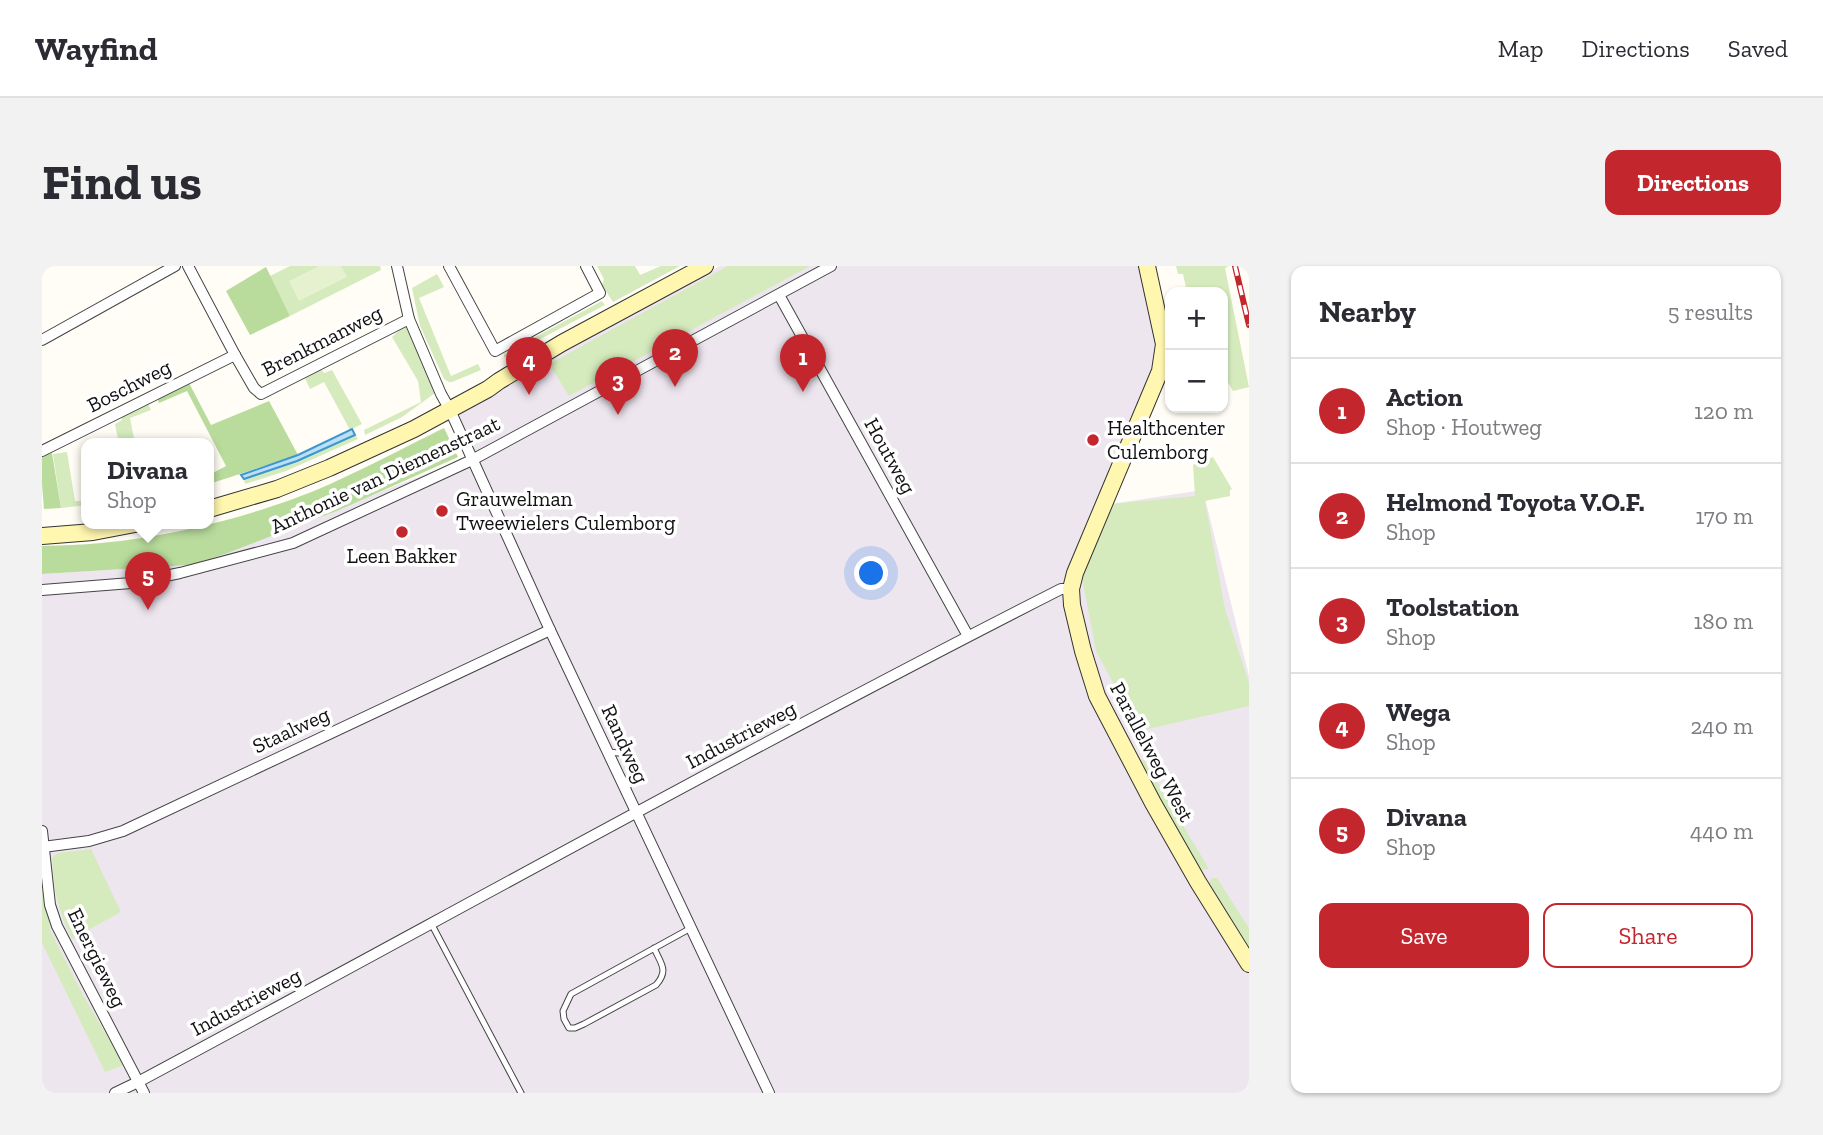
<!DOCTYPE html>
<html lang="en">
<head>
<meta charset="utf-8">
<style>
  body { margin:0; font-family:"Zilla Slab",serif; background:#f2f2f3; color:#2b2b33 }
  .controls { position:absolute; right:21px; top:21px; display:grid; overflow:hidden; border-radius:14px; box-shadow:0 2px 5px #0004 }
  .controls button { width:63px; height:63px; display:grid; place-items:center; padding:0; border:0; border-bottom:2px solid #e1e1e2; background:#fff; color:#2b2b33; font:35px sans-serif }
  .you { position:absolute; left:830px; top:308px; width:24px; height:24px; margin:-18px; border:5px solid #fff; border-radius:50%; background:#1a73e8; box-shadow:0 0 0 10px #1a73e833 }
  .badge { display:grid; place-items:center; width:46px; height:46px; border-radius:50%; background:#c4262e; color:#fff; font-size:23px; font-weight:700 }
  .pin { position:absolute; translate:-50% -58px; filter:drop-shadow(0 2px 4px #0008) }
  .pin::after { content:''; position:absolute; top:37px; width:24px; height:21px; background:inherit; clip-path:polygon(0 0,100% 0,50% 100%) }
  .popup { position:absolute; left:39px; top:172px; width:133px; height:91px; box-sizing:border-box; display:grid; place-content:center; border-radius:14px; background:#fff; filter:drop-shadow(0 2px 5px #0005); font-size:23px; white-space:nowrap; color:#7c7c81 }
  .popup b { font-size:26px; color:#2b2b33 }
  .popup::after { content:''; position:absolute; left:50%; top:100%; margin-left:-14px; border:14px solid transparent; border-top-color:#fff }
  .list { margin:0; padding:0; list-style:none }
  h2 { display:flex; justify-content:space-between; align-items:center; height:91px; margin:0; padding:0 28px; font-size:30px }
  h2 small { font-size:23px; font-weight:400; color:#7c7c81 }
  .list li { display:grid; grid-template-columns:46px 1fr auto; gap:21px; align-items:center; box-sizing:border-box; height:105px; padding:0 28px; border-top:2px solid #e1e1e2 }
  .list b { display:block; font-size:26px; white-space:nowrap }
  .list p { margin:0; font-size:23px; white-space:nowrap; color:#7c7c81 }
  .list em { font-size:23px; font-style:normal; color:#7c7c81 }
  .actions { display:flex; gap:14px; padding:21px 28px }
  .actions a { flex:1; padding:16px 0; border:2px solid #c4262e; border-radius:14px; text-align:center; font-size:24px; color:#c4262e }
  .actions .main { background:#c4262e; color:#fff }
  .map { position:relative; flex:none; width:1207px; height:827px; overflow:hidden; border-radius:14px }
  header { display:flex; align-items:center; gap:42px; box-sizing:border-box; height:98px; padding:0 35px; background:#fff; border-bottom:2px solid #e1e1e2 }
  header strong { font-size:33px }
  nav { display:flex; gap:38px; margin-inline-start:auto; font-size:24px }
  .intro { display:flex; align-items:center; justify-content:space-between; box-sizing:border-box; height:168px; padding:0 42px }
  h1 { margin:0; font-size:49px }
  .button { padding:18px 32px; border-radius:14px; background:#c4262e; color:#fff; font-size:24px; font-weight:700 }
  main { display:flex; gap:42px; padding:0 42px }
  aside { flex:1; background:#fff; border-radius:14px; box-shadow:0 2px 5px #0004 }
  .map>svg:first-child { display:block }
  .industrial { fill:#eee6ef }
  .green { fill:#d5ebbd }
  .forest { fill:#b9dc9c }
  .pitch { fill:#e6f2cf }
  .water { fill:#b9e0f7; stroke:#3f96cf; stroke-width:2 }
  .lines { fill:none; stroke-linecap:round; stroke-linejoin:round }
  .lane-casing { stroke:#444; stroke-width:7 }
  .street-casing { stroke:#444; stroke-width:12 }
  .secondary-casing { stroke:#333; stroke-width:18 }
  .lane { stroke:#fff; stroke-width:5 }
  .street { stroke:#fff; stroke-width:10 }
  .secondary { stroke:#fff6b0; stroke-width:16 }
  .rail-casing { stroke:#c4262e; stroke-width:6 }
  .rail { stroke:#fff; stroke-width:3.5; stroke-dasharray:10; stroke-linecap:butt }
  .poi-dot { fill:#c4262e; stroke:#fff; stroke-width:2.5 }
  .labels { text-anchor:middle; stroke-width:7; stroke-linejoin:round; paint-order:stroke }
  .street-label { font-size:21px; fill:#111; stroke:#fff }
  .poi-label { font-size:21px; fill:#111; stroke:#fff; text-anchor:start }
</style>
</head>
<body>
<header>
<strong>Wayfind</strong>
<nav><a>Map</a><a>Directions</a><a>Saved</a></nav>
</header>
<div class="intro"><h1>Find us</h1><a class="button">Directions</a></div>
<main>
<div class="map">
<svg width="1207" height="827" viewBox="0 0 1207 827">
  <rect width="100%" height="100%" fill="#fffdf5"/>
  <!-- industrial -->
  <path class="industrial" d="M 678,0 L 1103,0 L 1125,82 L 1069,238 L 1161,224 L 1207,410 L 1207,827 L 0,827 L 0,308 L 148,299 L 431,190 L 415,141 Z"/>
  <!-- green -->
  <g class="green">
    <path d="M 248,0 L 338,0 L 339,4 L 248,50 L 228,10 Z"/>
    <path d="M 555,0 L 593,0 L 598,9 L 619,0 L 638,0 L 571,36 L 560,19 L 562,13 Z"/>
    <path d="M 686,0 L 768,0 L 527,130 L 507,98 Z"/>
    <path d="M 1134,0 L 1187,0 L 1183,2 L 1207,121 L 1191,125 L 1181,108 L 1181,26 L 1145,26 L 1141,8 L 1136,8 Z"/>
    <path d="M 395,8 L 402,21 L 377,32 L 409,110 L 436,98 L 439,104 L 410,116 L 407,116 L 402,113 L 378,60 L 370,22 Z"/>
    <path d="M 560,35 L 563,39 L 462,92 L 462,88 Z"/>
    <path d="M 363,59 L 386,107 L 393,127 L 360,151 L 323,169 L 322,164 L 379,136 L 376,115 L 350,71 Z"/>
    <path d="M 279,103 L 282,107 L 290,104 L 320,158 L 308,164 L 282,116 L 268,123 L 263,112 Z"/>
    <path d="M 106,137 L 109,144 L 88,152 L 93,178 L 77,178 L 73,158 L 80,154 L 80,147 Z"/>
    <path d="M 313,169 L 316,173 L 244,205 L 203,218 L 202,213 L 255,195 Z"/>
    <path d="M 25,186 L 33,235 L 45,235 L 45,239 L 19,242 L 11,188 Z"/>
    <path d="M 1171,191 L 1190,223 L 1188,224 L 1188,230 L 1163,235 L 1183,343 L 1207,417 L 1207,440 L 1097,465 L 1054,385 L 1039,307 L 1068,238 L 1153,230 L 1151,199 Z"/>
    <path d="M 1102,494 L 1167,603 L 1158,604 L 1095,496 Z"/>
    <path d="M 49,583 L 79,646 L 30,673 C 16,647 11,620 10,592 L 16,587 Z"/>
    <path d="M 0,604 L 8,664 L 41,729 L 82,799 L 63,806 L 0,677 Z"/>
    <path d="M 1170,612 L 1175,612 L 1207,662 L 1207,686 L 1167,624 L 1167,617 Z"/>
  </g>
  <!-- forest -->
  <g class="forest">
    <path d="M 224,1 L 248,50 L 208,69 L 184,25 Z"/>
    <path d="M 146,115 L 169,159 L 227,135 L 256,189 L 167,218 L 167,209 L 184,200 L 145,125 L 117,137 L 115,132 Z"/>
    <path d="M 402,162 L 416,191 L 297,244 L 183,288 L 148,299 L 0,308 L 0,280 C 20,279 39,279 59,277 C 131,270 204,252 272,225 C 317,206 359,183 402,162 Z"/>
    <path d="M 10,187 L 19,242 L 2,243 L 0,218 L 0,190 Z"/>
  </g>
  <!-- pitch -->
  <path class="pitch" d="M 277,0 L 299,0 L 305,11 L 257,35 L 247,15 Z"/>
  <!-- water -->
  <path class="water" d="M 310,163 L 313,169 L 255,195 L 202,213 L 199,209 L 256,189 Z"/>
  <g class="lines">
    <!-- lane casing -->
    <g class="lane-casing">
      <g id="lane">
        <path d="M 566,486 L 587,488 L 594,503 L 585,523"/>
        <path d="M 390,659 L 479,827"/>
        <path d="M 612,682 C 619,698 627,704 614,719 L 542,758 L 533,762 L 527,762 L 522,753 L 521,745 L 529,728 L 649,662"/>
      </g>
    </g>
    <!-- street casing -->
    <g class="street-casing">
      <g id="street">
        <path d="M 146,0 L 193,89 L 212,122 L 219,128 L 367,53"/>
        <path d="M 355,0 L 367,53 L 399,128 L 408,144 L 508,364 L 727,827"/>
        <path d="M 407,0 L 453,85 L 558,27 L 544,0"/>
        <path d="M 737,29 L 926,370"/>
        <path d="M 0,74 L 133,0"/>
        <path d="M 0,185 L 193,89"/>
        <path d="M 0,324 L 89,317 L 138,307 L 251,277 L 430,194 L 789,0"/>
        <path d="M 0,565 L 8,639 L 15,660 L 102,827"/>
        <path d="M 1,581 L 47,575 L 81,565 L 508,364"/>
        <path d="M 73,827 L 96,816 C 404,651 708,481 1019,323 L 1029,323"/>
      </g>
    </g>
    <!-- secondary casing -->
    <g class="secondary-casing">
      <g id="secondary">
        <path d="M 1105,0 L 1122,78 L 1118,105 L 1033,307 L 1029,323 L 1030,339 L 1041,385 L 1055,430 L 1111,537 L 1156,616 L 1207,698"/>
        <path d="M 167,243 L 235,223 L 287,202 L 372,163 L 446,123 L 457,115 L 520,77 L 663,0"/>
        <path d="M 0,270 L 51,266 L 93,258"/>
      </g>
    </g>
    <!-- lane -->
    <use href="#lane" class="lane"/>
    <!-- street -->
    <use href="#street" class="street"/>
    <!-- secondary -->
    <use href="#secondary" class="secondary"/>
    <!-- rail casing -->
    <g class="rail-casing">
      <path id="rail" d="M 1193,0 L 1207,59"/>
    </g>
    <!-- rail -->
    <use href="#rail" class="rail"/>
  </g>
  <!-- markers -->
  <g class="poi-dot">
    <circle cx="1051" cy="174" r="7"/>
    <circle cx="400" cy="245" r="7"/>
    <circle cx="360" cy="266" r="7"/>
  </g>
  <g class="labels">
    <!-- street labels -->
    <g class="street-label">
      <text transform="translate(280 75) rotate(-27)" y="7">Brenkmanweg</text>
      <text transform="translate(87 120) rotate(-27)" y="7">Boschweg</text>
      <text transform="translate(848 190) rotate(61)" y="7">Houtweg</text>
      <text transform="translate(343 209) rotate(-25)" y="7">Anthonie van Diemenstraat</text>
      <text transform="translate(249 464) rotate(-25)" y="7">Staalweg</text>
      <text transform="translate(699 469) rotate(-28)" y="7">Industrieweg</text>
      <text transform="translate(583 478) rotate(65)" y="7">Randweg</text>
      <text transform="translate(1110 486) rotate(62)" y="7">Parallelweg West</text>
      <text transform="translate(55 692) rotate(64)" y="7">Energieweg</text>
      <text transform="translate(204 736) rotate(-28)" y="7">Industrieweg</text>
    </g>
    <!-- poi labels -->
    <g class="poi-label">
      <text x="1065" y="169">Healthcenter<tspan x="1065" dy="24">Culemborg</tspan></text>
      <text x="414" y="240">Grauwelman<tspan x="414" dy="24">Tweewielers Culemborg</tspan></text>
      <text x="360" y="297" text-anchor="middle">Leen Bakker</text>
    </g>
  </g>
</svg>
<div class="controls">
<button>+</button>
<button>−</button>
</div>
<div class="you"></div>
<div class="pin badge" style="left:761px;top:126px">1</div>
<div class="pin badge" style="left:633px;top:121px">2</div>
<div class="pin badge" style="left:576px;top:149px">3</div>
<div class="pin badge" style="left:487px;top:129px">4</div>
<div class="pin badge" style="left:106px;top:344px">5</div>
<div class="popup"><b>Divana</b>Shop</div>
</div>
<aside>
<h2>Nearby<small>5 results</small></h2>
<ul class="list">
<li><span class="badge">1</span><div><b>Action</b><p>Shop · Houtweg</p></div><em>120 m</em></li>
<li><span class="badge">2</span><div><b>Helmond Toyota V.O.F.</b><p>Shop</p></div><em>170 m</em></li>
<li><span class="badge">3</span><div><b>Toolstation</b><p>Shop</p></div><em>180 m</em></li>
<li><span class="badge">4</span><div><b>Wega</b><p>Shop</p></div><em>240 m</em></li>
<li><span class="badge">5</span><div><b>Divana</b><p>Shop</p></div><em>440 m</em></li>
</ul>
<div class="actions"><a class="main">Save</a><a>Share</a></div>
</aside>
</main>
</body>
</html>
